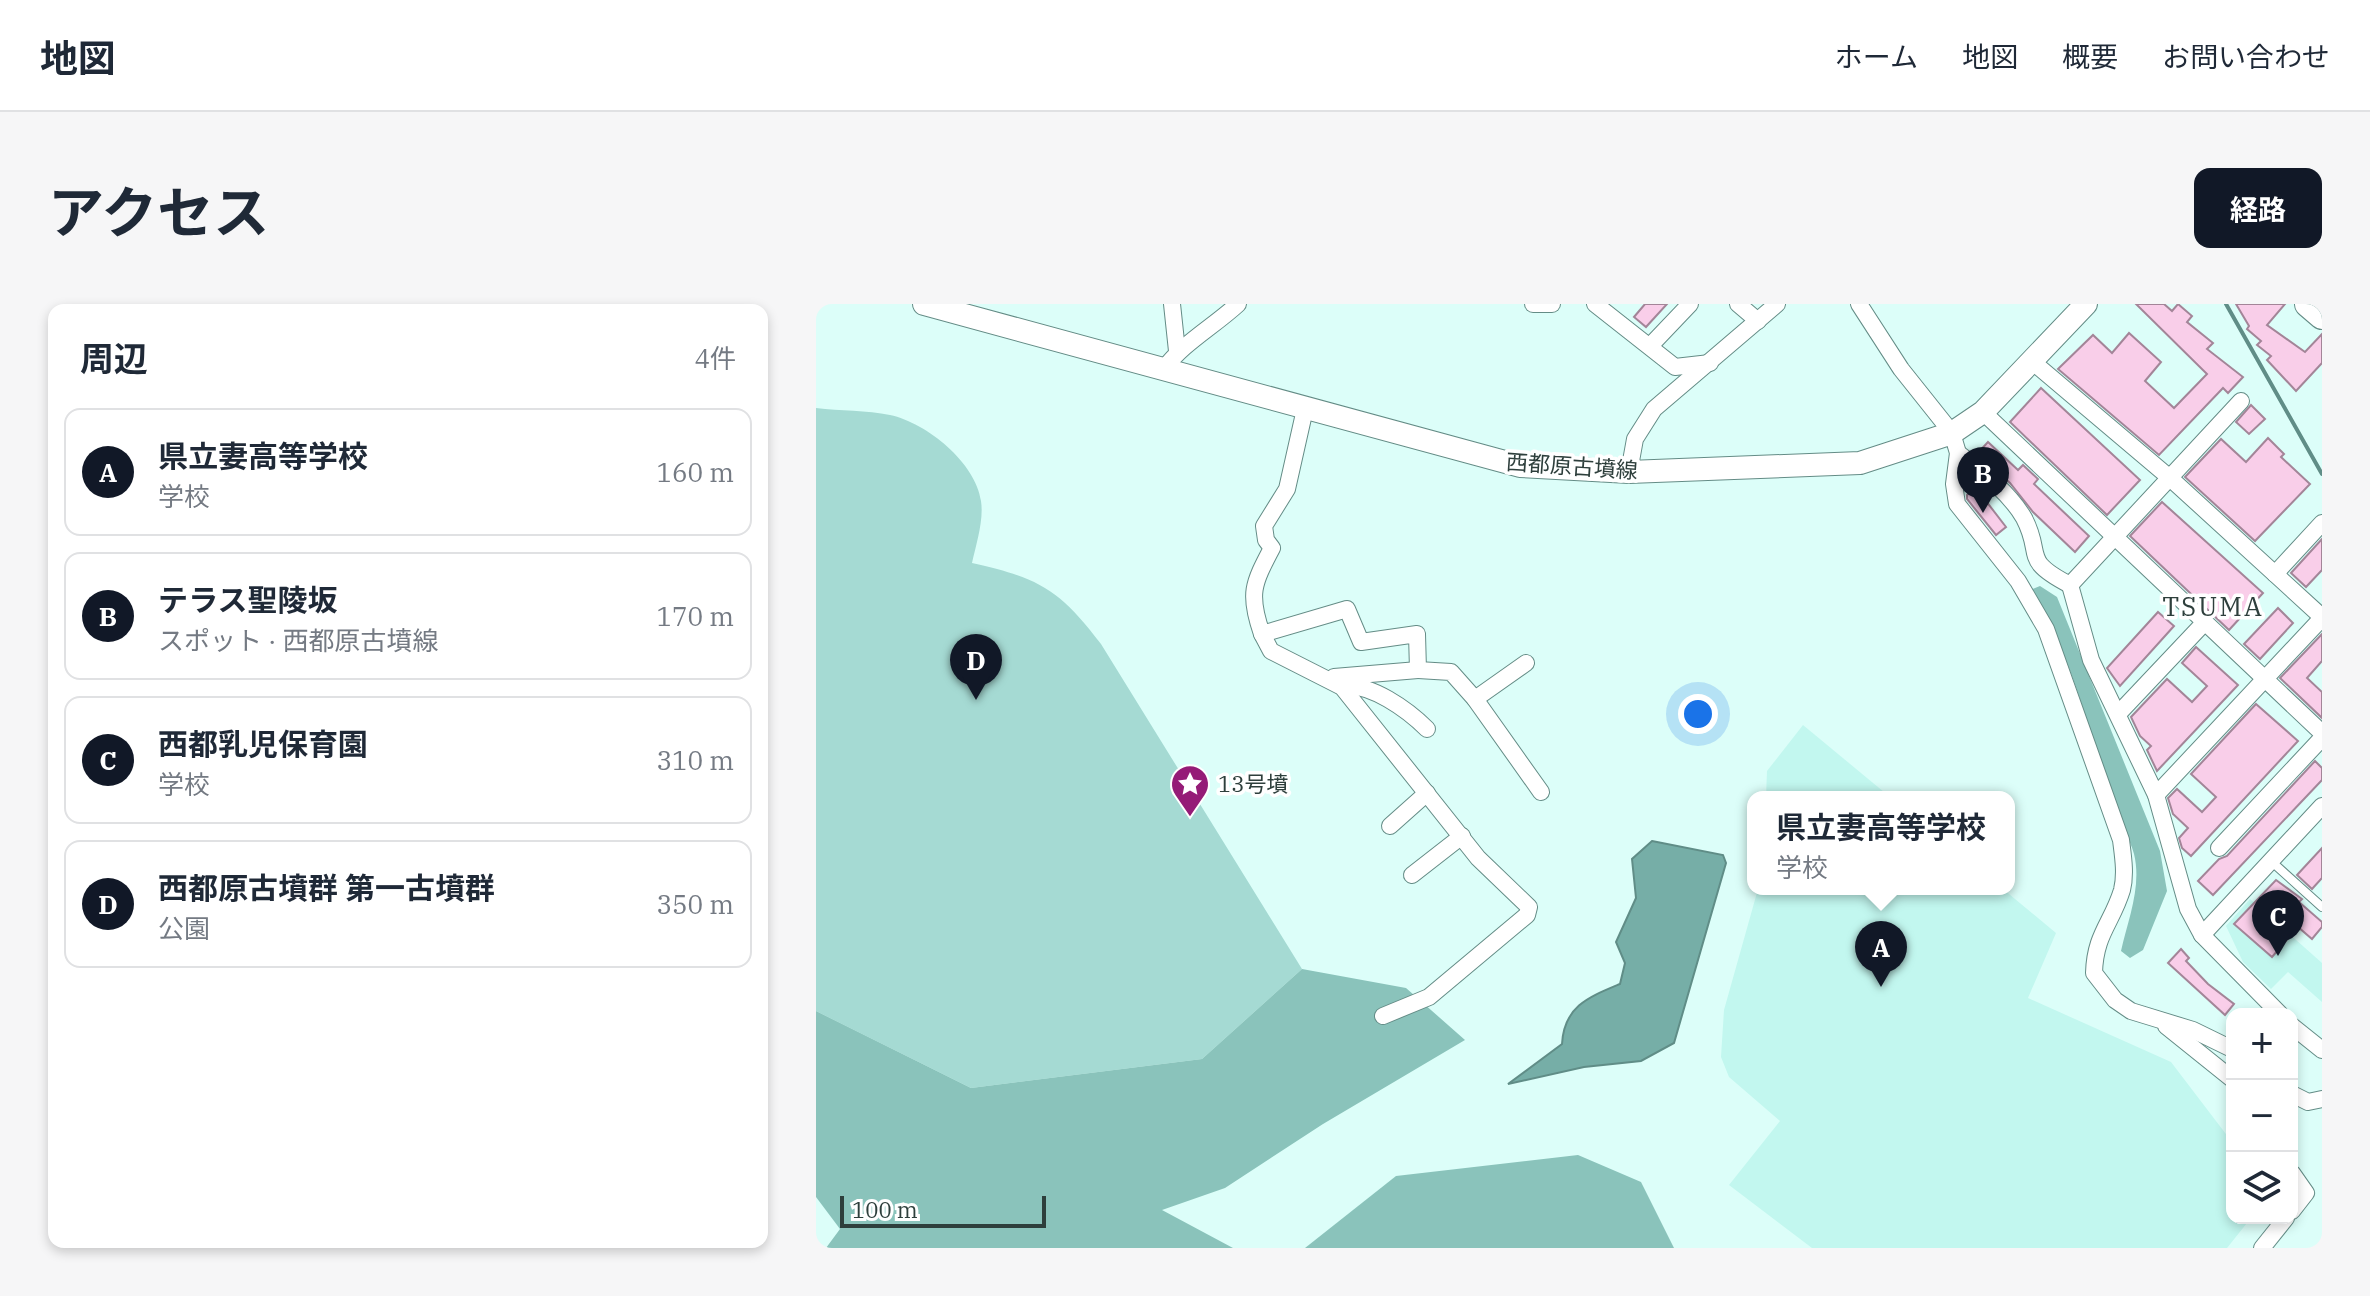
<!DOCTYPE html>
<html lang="ja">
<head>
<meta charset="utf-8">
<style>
  body { margin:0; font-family:"IBM Plex Serif","Noto Sans JP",serif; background:#f6f6f7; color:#1f2937 }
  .controls { position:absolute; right:24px; bottom:24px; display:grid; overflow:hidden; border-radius:16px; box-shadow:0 4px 12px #0003 }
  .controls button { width:72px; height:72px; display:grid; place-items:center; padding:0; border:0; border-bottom:2px solid #e0e1e3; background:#fff; color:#1f2937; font:40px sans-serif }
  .scale { position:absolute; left:24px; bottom:20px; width:206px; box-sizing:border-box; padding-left:8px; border:4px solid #2e3f3c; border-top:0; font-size:22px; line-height:28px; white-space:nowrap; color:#2e3f3c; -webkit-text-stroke:6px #fff; paint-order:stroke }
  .you { position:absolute; left:882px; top:410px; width:28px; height:28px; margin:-20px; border:6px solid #fff; border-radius:50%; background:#1a73e8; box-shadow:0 0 0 12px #1a73e833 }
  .badge { display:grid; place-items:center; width:52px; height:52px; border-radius:50%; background:#111827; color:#fff; font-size:26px; font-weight:700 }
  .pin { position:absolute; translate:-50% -66px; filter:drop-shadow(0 2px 4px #0008) }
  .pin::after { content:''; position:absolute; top:42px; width:28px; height:24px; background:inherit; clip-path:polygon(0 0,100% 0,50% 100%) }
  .popup { position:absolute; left:931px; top:487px; width:268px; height:104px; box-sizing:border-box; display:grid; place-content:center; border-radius:16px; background:#fff; filter:drop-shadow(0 2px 6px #0005); font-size:26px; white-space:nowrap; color:#747a83 }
  .popup b { font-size:30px; color:#1f2937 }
  .popup::after { content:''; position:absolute; left:50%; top:100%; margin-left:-16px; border:16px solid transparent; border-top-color:#fff }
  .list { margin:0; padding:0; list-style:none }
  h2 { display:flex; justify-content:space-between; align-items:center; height:104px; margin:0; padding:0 32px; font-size:34px }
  h2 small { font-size:26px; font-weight:400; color:#747a83 }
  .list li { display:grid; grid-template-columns:52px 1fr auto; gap:24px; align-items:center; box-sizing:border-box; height:128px; margin:0 16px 16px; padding:0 16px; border:2px solid #e0e1e3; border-radius:16px }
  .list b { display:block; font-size:30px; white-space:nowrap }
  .list p { margin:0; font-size:26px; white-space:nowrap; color:#747a83 }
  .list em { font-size:26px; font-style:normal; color:#747a83 }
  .icon { flex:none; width:44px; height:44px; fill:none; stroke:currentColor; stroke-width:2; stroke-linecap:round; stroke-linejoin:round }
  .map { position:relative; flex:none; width:1506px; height:944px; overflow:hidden; border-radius:16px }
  header { display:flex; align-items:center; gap:48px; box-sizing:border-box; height:112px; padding:0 40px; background:#fff; border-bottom:2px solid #e0e1e3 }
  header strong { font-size:38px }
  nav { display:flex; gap:44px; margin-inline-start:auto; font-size:28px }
  .intro { display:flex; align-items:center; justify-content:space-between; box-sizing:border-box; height:192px; padding:0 48px }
  h1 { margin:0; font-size:56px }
  .button { padding:20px 36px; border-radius:16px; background:#111827; color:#fff; font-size:28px; font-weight:700 }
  main { display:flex; gap:48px; padding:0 48px }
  aside { flex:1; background:#fff; border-radius:16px; box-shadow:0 4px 12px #0003 }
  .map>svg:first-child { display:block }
  .built { fill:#c2f7ef }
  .green { fill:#a5dad3 }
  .forest { fill:#8ac3bb }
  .water { fill:#76aea7; stroke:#608d87; stroke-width:2 }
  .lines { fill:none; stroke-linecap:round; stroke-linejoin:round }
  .stream { stroke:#608d87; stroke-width:4 }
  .building { fill:#f9cee9; stroke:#a38598; stroke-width:2 }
  .lane-casing { stroke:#648c86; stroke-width:10 }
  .street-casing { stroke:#648c86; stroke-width:18 }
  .secondary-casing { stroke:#648c86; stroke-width:24 }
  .primary-casing { stroke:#648c86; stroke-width:28 }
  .lane { stroke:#fff; stroke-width:8 }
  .street { stroke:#fff; stroke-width:16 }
  .secondary { stroke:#fff; stroke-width:22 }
  .primary { stroke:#fff; stroke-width:26 }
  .labels { text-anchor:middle; stroke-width:7; stroke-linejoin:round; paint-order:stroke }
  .street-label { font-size:22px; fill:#2e3f3c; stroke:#fff }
  .poi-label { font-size:22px; fill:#2e3f3c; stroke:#fff; text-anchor:start }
  .quarter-label { font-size:26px; letter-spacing:2px; fill:#2e3f3c; stroke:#fff }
</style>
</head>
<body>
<header>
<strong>地図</strong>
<nav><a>ホーム</a><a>地図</a><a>概要</a><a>お問い合わせ</a></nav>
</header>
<div class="intro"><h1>アクセス</h1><a class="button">経路</a></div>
<main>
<aside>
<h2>周辺<small>4件</small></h2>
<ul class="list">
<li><span class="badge">A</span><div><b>県立妻高等学校</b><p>学校</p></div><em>160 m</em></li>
<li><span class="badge">B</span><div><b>テラス聖陵坂</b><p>スポット · 西都原古墳線</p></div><em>170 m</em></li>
<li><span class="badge">C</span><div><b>西都乳児保育園</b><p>学校</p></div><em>310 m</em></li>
<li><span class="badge">D</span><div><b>西都原古墳群 第一古墳群</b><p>公園</p></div><em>350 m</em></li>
</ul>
</aside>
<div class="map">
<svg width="1506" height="944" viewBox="0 0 1506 944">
  <rect width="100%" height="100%" fill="#dcfef9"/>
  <!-- built -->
  <g class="built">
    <path d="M 987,421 L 1074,493 L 950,493 L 951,467 Z"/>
    <path d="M 942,585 L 1187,585 L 1240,629 L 1212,694 L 1355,758 L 1416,838 L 1416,914 L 1435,914 L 1411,944 L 996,944 L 913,881 L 964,817 L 913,773 L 905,753 L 908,706 Z"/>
    <path d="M 1434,595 L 1506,659 L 1506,698 L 1472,668 L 1455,685 L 1427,658 L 1410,622 Z"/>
  </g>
  <!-- green -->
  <path class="green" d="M 0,104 C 24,107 51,106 74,111 C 111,119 160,159 165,197 C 168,216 160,241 156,259 C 223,274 243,285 285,340 L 486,665 L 386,755 L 155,784 L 0,707 Z"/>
  <!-- forest -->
  <g class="forest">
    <path d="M 1224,282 L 1241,293 L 1344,547 L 1351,587 L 1327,646 L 1314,654 L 1305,647 C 1312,616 1326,582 1318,550 C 1314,534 1303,520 1298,505 C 1273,430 1258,353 1214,286 Z"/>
    <path d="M 486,665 L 590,684 L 649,736 L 507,820 L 409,884 L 346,906 L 417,944 L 10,944 L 24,925 L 0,893 L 0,707 L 155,784 L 386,755 Z"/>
    <path d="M 762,851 L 825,878 L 858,944 L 489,944 L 580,872 Z"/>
  </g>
  <!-- water -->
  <path class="water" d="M 836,537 L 907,551 L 910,559 L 858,739 L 825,757 L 768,763 L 692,780 L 746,740 C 748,702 773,693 804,680 L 809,659 L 800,638 L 820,594 L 816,555 Z"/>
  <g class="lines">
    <!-- stream -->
    <path class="stream" d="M 1410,0 L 1506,170"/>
  </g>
  <!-- building -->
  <g class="building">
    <path d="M 829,0 L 851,0 L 830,23 L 818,13 Z"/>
    <path d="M 1320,0 L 1348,0 L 1356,7 L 1362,0 L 1376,12 L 1371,18 L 1397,39 L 1391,45 L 1427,73 L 1412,89 L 1407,84 L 1343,151 L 1242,65 L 1277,31 L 1296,49 L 1313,29 L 1345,58 L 1329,77 L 1358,104 L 1391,70 Z"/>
    <path d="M 1420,0 L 1469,0 L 1451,21 L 1489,48 L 1506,30 L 1506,59 L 1480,87 L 1451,56 L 1455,52 L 1441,41 L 1445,37 L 1431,25 L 1433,22 Z"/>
    <path d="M 1225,84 L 1324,176 L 1291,211 L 1194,118 Z"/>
    <path d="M 1435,101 L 1449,115 L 1433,130 L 1420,118 Z"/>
    <path d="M 1452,134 L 1468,150 L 1465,153 L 1494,180 L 1439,237 L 1369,173 L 1405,135 L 1430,158 Z"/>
    <path d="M 1172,138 L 1202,166 L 1207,161 L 1222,175 L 1218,180 L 1273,232 L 1259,248 L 1217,208 L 1194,179 L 1161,150 Z"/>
    <path d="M 1160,184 L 1190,223 L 1180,231 L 1151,195 L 1151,191 Z"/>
    <path d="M 1346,198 L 1447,289 L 1413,326 L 1314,232 Z"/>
    <path d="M 1506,235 L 1506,266 L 1490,283 L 1475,269 Z"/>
    <path d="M 1462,304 L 1477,319 L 1444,355 L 1428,340 Z"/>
    <path d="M 1342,308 L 1358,322 L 1304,382 L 1291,364 Z"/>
    <path d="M 1506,330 L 1506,357 L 1491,374 L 1506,388 L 1506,414 L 1464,374 Z"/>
    <path d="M 1380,343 L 1422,381 L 1341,467 L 1331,446 L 1335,442 L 1324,432 L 1315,413 L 1351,375 L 1376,398 L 1391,382 L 1366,359 Z"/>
    <path d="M 1440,400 L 1482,437 L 1375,552 L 1366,544 L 1363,534 L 1372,524 L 1357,510 L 1352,494 L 1361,485 L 1386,508 L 1400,493 L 1375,470 Z"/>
    <path d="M 1499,457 L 1506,464 L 1506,476 L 1397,591 L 1382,577 L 1403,555 L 1411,552 Z"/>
    <path d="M 1506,544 L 1506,574 L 1496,585 L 1481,571 Z"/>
    <path d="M 1460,576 L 1486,595 L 1483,598 L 1506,618 L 1506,623 L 1496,635 L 1482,623 L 1456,653 L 1418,620 Z"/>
    <path d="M 1365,645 L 1373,654 L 1370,657 L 1392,680 L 1418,700 L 1409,711 L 1352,659 Z"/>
  </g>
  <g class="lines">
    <!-- lane casing -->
    <g class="lane-casing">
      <path id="lane" d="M 1455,557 L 1506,603"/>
    </g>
    <!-- street casing -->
    <g class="street-casing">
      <g id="street">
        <path d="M 356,0 L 361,47"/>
        <path d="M 717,0 L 736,0"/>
        <path d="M 779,0 L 859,63 L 894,59"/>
        <path d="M 922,0 L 942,17"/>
        <path d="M 1043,0 L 1085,65 L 1136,129 L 1142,149 L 1138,180 L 1141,200 L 1202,277 L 1230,325 L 1305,536 C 1307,552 1310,570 1306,586 C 1296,619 1279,630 1278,669 L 1299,696 L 1315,707 L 1377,726 L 1416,745"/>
        <path d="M 834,42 L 874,0"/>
        <path d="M 1217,58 L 1354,174 L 1506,313"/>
        <path d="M 347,66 C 367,39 397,23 422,0"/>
        <path d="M 1425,97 L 1254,281 L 1275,356 L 1340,491 L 1372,605 L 1386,631 L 1464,710"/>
        <path d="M 489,105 L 471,185 L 448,222 L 450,236 L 456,244 C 437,280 432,290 446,330 L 531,305 L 545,338 L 601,330 L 602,366 L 635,368 L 659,395 L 725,488"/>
        <path d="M 1167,108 L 1506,429"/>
        <path d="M 1142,149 C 1165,167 1193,188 1208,214 C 1228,252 1204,255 1254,281"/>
        <path d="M 813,168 L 819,135 L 838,105 L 961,0"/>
        <path d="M 1459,270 L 1506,219"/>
        <path d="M 446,330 L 455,347 L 526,383 L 662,554 L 713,603 L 711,611 L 613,693 L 567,712"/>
        <path d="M 518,373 L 602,366"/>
        <path d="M 526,383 C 553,377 593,407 611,425"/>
        <path d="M 659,395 L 710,359"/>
        <path d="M 1302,410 L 1388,319"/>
        <path d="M 1340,491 L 1506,314"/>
        <path d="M 574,522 L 611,489"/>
        <path d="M 1403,544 L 1506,434"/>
        <path d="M 596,571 L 646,532"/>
        <path d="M 1386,631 L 1506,502"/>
        <path d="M 1350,722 L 1416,775"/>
        <path d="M 1476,722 L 1506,746"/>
        <path d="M 1476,790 L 1492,798 L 1506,795"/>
        <path d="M 1476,869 L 1490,889 L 1476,907"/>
        <path d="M 1446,944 L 1470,914"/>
      </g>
    </g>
    <!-- secondary casing -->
    <g class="secondary-casing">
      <path id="secondary" d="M 108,0 L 704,162 L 813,168 L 1044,159 L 1136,129 L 1167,108 L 1270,0"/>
    </g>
    <!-- primary casing -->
    <g class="primary-casing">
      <path id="primary" d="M 1492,0 L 1506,12"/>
    </g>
    <!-- lane -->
    <use href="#lane" class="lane"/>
    <!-- street -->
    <use href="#street" class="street"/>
    <!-- secondary -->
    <use href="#secondary" class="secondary"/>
    <!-- primary -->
    <use href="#primary" class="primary"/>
  </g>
  <!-- icons -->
  <defs>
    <g id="sight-pin" transform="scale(2)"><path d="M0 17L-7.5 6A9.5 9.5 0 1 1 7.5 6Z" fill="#951b77" stroke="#fff"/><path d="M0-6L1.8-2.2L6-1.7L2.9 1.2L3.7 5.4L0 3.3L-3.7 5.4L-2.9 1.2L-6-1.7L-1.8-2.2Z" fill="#fff"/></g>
  </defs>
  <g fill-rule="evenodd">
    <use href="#sight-pin" x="374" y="480"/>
  </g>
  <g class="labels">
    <!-- street labels -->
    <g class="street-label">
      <text transform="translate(756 162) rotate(4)" y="8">西都原古墳線</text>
    </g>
    <!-- poi labels -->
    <g class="poi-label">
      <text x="402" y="488">13号墳</text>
    </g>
    <!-- quarter labels -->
    <g class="quarter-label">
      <text x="1397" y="312">TSUMA</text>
    </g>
  </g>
</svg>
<div class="controls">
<button>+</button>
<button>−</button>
<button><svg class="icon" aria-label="layers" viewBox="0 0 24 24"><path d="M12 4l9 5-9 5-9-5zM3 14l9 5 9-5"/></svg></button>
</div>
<div class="scale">100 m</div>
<div class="you"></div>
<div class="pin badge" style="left:1065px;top:683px">A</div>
<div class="popup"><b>県立妻高等学校</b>学校</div>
<div class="pin badge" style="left:1167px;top:209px">B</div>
<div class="pin badge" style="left:1462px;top:652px">C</div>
<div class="pin badge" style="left:160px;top:396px">D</div>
</div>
</main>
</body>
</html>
